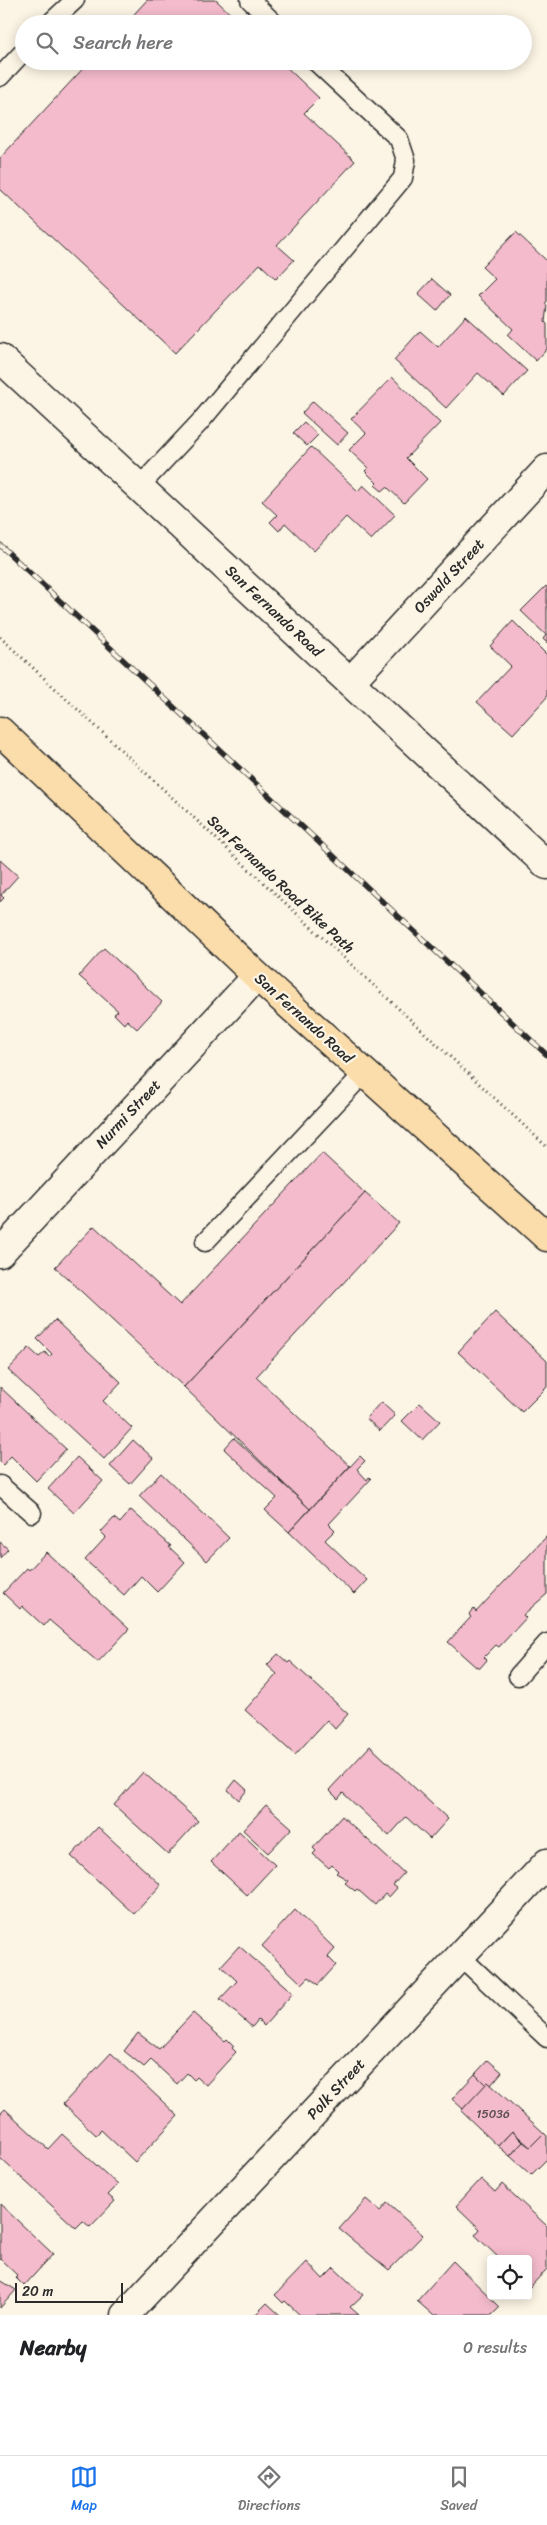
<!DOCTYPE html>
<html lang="en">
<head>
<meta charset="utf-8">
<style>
  body { margin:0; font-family:Sriracha,sans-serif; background:#f2f2f2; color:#202124 }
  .controls { position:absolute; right:15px; bottom:15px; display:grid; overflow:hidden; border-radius:5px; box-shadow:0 2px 12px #0003 }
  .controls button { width:45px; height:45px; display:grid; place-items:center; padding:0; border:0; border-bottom:1px solid #e0e0e0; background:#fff; color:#202124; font:25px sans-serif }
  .scale { position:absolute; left:15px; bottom:12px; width:108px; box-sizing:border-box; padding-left:5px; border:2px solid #2b2b2b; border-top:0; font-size:14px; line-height:18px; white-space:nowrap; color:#2b2b2b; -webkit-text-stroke:4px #fcf5e5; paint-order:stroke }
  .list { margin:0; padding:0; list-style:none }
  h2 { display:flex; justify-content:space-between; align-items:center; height:65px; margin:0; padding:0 20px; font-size:21px }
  h2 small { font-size:16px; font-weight:400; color:#757577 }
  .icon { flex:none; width:28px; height:28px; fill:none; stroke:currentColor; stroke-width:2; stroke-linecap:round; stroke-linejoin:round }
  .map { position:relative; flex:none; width:547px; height:2315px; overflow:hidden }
  .search { position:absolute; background:#fff; box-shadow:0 2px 12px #0003; left:15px; right:15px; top:15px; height:55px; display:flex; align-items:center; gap:12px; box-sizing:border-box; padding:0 18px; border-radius:28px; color:#757577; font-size:19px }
  .sheet { height:140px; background:#fff }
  nav { display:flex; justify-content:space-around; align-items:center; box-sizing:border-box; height:70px; border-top:1px solid #e0e0e0; background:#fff; font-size:14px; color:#757577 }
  nav a { display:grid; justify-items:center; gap:2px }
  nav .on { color:#1a73e8 }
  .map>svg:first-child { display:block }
  .building { fill:#f4bbcc; stroke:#2b2b2b }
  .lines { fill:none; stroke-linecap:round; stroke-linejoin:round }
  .service-casing { stroke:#2b2b2b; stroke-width:21 }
  .minor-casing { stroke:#2b2b2b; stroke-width:31 }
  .tertiary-casing { stroke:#2b2b2b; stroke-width:31 }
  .primary-casing { stroke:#2b2b2b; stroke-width:31 }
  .path { stroke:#2b2b2b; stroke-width:3; stroke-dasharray:1 4; stroke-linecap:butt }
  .service { stroke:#fcf5e5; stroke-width:18 }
  .minor { stroke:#fcf5e5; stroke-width:28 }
  .tertiary { stroke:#fcf5e5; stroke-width:28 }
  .primary { stroke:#fbddab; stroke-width:28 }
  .rail-casing { stroke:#2b2b2b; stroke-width:5.5 }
  .rail { stroke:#fcf5e5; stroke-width:4; stroke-dasharray:11; stroke-linecap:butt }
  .labels { text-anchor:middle; stroke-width:4.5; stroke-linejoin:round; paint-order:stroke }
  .number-label { font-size:12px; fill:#5d4f53 }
  .street-label { font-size:15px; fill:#2b2b2b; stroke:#fcf5e5 }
</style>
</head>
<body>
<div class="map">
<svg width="547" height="2315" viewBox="0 0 547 2315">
  <rect width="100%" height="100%" fill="#fcf5e5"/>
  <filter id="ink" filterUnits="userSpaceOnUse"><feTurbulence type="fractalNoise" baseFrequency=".02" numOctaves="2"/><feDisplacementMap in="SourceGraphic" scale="10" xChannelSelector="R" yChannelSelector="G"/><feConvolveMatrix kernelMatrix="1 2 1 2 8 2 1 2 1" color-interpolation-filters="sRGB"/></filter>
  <g filter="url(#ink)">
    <!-- building -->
    <g class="building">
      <path d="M 147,0 L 216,0 L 241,24 L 125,24 Z"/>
      <path d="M 90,61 L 280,61 L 319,98 L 304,113 L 355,161 L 277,245 L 294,260 L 276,279 L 260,264 L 175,353 L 0,189 L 0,158 Z"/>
      <path d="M 516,232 L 547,261 L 547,301 L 545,304 L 547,305 L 545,322 L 547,324 L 547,349 L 536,361 L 508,335 L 513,329 L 478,296 L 495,279 L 482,267 Z"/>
      <path d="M 432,279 L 450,295 L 437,311 L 418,294 Z"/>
      <path d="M 466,316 L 527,371 L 504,396 L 478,373 L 446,408 L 394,360 L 420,331 L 438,347 Z"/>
      <path d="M 392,377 L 440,423 L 406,458 L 427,479 L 404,503 L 387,487 L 382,491 L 375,485 L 377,483 L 365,471 L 368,468 L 349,450 L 366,433 L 351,419 Z"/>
      <path d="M 313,401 L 348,433 L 337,445 L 302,413 Z"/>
      <path d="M 304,422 L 318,435 L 307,446 L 293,433 Z"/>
      <path d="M 311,447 L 358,491 L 363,485 L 395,515 L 371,540 L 346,517 L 314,551 L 285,523 L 279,531 L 270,522 L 277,515 L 262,501 Z"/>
      <path d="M 546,586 L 547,587 L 547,643 L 543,639 L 546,635 L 521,611 Z"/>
      <path d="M 513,621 L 547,655 L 547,697 L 513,734 L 477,702 L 511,666 L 490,646 Z"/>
      <path d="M 0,860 L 18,876 L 1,895 L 4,898 L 0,902 Z"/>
      <path d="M 104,948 L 162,1002 L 137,1029 L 127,1020 L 124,1024 L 114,1014 L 118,1011 L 79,976 Z"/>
      <path d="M 322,1153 L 365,1193 L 184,1387 L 55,1267 L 94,1226 L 180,1305 Z"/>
      <path d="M 365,1193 L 399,1223 L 256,1377 L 350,1466 L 310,1509 L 184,1387 Z"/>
      <path d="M 495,1312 L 547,1361 L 547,1387 L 522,1412 L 458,1352 Z"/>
      <path d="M 55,1320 L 121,1382 L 103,1401 L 132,1428 L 104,1459 L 8,1370 L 29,1348 L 39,1357 L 45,1352 L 49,1357 L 52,1354 L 37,1339 Z"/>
      <path d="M 0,1387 L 66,1449 L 36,1481 L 11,1456 L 3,1465 L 0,1462 Z"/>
      <path d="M 381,1402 L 395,1415 L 380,1431 L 366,1418 Z"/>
      <path d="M 420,1403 L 440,1421 L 422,1440 L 402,1421 Z"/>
      <path d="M 234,1438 L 310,1509 L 289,1532 L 265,1510 L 277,1498 L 224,1449 Z"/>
      <path d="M 133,1440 L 153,1458 L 130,1484 L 110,1466 Z"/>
      <path d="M 360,1456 L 365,1461 L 357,1469 L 367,1480 L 369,1477 L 371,1479 L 329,1524 L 335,1530 L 325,1540 L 367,1580 L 354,1594 L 289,1532 Z"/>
      <path d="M 77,1457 L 103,1481 L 74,1513 L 48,1489 Z"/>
      <path d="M 161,1473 L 229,1538 L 207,1561 L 139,1496 Z"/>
      <path d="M 131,1510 L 171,1546 L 169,1547 L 185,1562 L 157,1592 L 141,1576 L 124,1595 L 85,1560 L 106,1537 L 101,1532 L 114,1518 L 120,1523 Z"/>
      <path d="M 547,1536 L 547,1594 L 523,1615 L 526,1618 L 499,1647 L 496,1645 L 484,1657 L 487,1660 L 480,1668 L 478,1666 L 476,1667 L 448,1642 L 471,1617 L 469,1615 L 474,1609 L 476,1612 Z"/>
      <path d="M 0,1542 L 8,1549 L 0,1558 Z"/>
      <path d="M 46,1552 L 129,1629 L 98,1662 L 49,1620 L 44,1626 L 22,1606 L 20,1609 L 3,1593 L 27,1568 L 29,1570 Z"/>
      <path d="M 278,1654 L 288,1663 L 290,1661 L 348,1714 L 335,1729 L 327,1720 L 295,1755 L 245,1710 L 277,1674 L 267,1665 Z"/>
      <path d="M 370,1746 L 448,1819 L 430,1839 L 406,1817 L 389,1836 L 343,1793 L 338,1799 L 329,1790 Z"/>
      <path d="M 143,1772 L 198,1821 L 168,1854 L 114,1805 Z"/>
      <path d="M 236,1780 L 247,1790 L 239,1800 L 228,1790 Z"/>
      <path d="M 266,1805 L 292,1828 L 268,1853 L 243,1830 Z"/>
      <path d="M 342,1816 L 404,1873 L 393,1885 L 397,1888 L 389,1897 L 385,1894 L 375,1905 L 357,1889 L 355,1891 L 345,1883 L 348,1880 L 336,1873 L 338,1871 L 332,1865 L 329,1868 L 313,1854 L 316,1851 L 313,1848 Z"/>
      <path d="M 98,1827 L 161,1885 L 134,1914 L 71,1856 Z"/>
      <path d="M 239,1831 L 275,1865 L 247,1895 L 211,1862 Z"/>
      <path d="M 295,1910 L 335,1949 L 328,1957 L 336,1965 L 318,1985 L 309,1977 L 302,1984 L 262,1946 Z"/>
      <path d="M 239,1946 L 293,1993 L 264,2026 L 258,2020 L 252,2027 L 220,1999 L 237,1981 L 221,1966 Z"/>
      <path d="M 193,2013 L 225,2041 L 227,2039 L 234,2046 L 232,2048 L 236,2052 L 206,2085 L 197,2077 L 194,2080 L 187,2073 L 177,2084 L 151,2060 L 144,2067 L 124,2051 L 138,2033 L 159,2049 Z"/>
      <path d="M 111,2053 L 178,2116 L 135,2162 L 101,2130 L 96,2135 L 63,2104 Z"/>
      <path d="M 488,2060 L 502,2072 L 491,2085 L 488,2082 L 486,2085 L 475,2074 Z"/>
      <path d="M 475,2074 L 486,2085 L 463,2109 L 452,2099 Z"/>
      <path d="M 488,2082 L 544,2133 L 530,2147 L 512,2131 L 498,2146 L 461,2111 Z"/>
      <path d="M 5,2109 L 48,2149 L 62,2134 L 118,2185 L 108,2195 L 115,2201 L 90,2227 L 83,2221 L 76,2228 L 0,2158 L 0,2114 Z"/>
      <path d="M 512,2131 L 523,2142 L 510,2156 L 498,2146 Z"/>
      <path d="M 544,2133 L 547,2136 L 547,2159 L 531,2175 L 510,2156 L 523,2142 L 530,2147 Z"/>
      <path d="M 481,2179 L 495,2192 L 502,2184 L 547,2226 L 547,2269 L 530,2287 L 528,2285 L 528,2259 L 500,2259 L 475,2235 L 480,2229 L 456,2206 Z"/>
      <path d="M 366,2199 L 380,2211 L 387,2203 L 423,2235 L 389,2270 L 339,2229 Z"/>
      <path d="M 0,2204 L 53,2254 L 24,2286 L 15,2277 L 17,2275 L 0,2259 Z"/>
      <path d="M 453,2261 L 500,2307 L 492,2315 L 433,2315 L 417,2301 Z"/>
      <path d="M 307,2262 L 323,2279 L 334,2268 L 363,2295 L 350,2307 L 359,2315 L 300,2315 L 285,2301 L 283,2303 L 275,2295 Z"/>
      <path d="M 0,2280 L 16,2290 L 0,2308 Z"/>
      <path d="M 267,2303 L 280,2315 L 255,2315 Z"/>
    </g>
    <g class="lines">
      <!-- service casing -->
      <g class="service-casing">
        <g id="service">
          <path d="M 250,0 L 275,24"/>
          <path d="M 49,24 L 75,0"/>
          <path d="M 0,77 L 24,51"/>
          <path d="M 139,487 L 200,422 L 403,178 L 406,160 L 399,139 L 315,61"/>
          <path d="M 205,1242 L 365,1072"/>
          <path d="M 0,1485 L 32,1513"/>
          <path d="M 518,1676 L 547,1643"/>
          <path d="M 460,1956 L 547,2038"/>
        </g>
      </g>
      <!-- minor casing -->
      <g class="minor-casing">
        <g id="minor">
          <path d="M 0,358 L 547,865"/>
          <path d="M 350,682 L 547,469"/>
          <path d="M 0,1253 L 257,976"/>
        </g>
      </g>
      <!-- tertiary casing -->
      <g class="tertiary-casing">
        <path id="tertiary" d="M 125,2315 L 547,1863"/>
      </g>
      <!-- primary casing -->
      <g class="primary-casing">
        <path id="primary" d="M 0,731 L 257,976 L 547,1237"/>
      </g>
      <!-- path -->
      <path class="path" d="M 0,637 L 547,1147"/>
      <!-- service -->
      <use href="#service" class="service"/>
      <!-- minor -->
      <use href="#minor" class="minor"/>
      <!-- tertiary -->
      <use href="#tertiary" class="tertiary"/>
      <!-- primary -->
      <use href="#primary" class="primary"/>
      <!-- rail casing -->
      <g class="rail-casing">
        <path id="rail" d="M 0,545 L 547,1055"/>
      </g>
      <!-- rail -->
      <use href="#rail" class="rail"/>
    </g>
  </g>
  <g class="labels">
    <!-- number labels -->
    <g class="number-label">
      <text x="493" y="2118">15036</text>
    </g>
    <!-- street labels -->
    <g class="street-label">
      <text transform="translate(449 576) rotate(-47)" y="5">Oswald Street</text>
      <text transform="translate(274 611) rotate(43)" y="5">San Fernando Road</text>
      <text transform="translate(281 884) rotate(43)" y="5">San Fernando Road Bike Path</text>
      <text transform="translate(304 1018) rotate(42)" y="5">San Fernando Road</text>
      <text transform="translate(128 1114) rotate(-47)" y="5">Nurmi Street</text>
      <text transform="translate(336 2089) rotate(-47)" y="5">Polk Street</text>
    </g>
  </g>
</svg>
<div class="controls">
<button><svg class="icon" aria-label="locate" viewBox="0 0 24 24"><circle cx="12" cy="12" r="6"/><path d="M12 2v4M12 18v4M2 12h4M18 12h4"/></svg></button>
</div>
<div class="scale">20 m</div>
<div class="search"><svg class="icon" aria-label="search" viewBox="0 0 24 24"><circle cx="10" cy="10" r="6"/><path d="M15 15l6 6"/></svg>Search here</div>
</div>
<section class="sheet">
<h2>Nearby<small>0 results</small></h2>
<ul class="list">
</ul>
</section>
<nav>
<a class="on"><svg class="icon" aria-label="map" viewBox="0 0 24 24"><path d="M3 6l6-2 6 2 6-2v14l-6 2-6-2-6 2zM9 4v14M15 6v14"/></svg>Map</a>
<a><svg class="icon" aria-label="directions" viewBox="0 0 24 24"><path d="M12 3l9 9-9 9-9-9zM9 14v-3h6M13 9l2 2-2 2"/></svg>Directions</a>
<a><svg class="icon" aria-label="saved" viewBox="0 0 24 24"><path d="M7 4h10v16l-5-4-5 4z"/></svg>Saved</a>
</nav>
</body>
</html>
